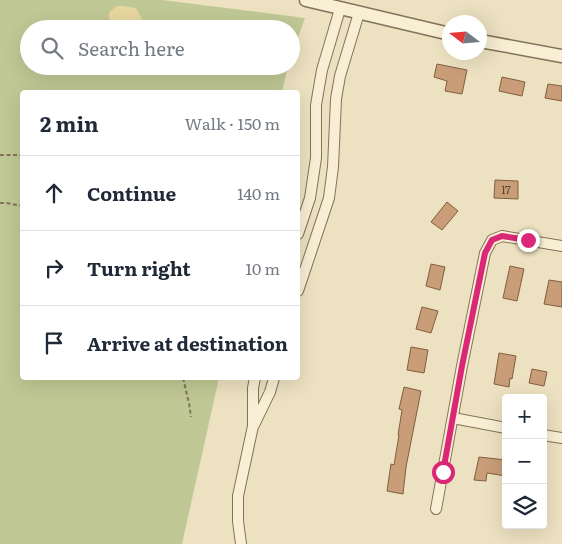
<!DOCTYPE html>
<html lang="en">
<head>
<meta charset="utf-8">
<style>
  body { margin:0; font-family:Literata,serif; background:#f6f6f7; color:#1f2937 }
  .controls { position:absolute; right:15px; bottom:15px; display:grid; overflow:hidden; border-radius:5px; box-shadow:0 5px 20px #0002 }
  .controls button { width:45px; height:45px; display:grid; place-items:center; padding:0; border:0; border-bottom:1px solid #e0e1e3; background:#fff; color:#1f2937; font:25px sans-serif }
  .compass { position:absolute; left:442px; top:15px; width:45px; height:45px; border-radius:50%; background:#fff; box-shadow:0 5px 20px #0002; rotate:286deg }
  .stop { position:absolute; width:15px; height:15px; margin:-11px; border:4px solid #db2777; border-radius:50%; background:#fff }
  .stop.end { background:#db2777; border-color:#fff; box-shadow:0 1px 5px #0008 }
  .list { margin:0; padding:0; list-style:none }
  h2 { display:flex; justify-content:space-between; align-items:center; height:65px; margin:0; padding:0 20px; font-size:21px }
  h2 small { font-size:16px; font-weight:400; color:#747a83 }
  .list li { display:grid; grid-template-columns:32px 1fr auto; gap:15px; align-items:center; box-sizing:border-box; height:75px; padding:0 20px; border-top:1px solid #e0e1e3 }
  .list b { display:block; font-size:19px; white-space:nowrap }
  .list em { font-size:16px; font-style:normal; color:#747a83 }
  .icon { flex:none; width:28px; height:28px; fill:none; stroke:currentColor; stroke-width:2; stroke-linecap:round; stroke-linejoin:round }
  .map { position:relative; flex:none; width:562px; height:544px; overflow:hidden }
  .search { position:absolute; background:#fff; box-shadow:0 5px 20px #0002; left:20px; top:20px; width:280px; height:55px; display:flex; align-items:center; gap:12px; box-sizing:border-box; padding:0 18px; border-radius:28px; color:#747a83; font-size:19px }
  .panel { position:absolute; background:#fff; box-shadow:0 5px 20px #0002; left:20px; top:90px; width:280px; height:290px; border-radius:5px }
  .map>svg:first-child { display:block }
  .green { fill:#c0c995 }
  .sand { fill:#e7d79e }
  .building { fill:#c89d78; stroke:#825e40 }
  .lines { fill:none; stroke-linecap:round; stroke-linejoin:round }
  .minor-casing { stroke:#847259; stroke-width:12 }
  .tertiary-casing { stroke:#847259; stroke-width:15 }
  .path { stroke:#847259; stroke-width:2; stroke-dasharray:4 2.5; stroke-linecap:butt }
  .minor { stroke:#f7eed3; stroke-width:10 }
  .tertiary { stroke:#f7eed3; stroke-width:12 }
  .route { stroke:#db2777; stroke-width:6 }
  .labels { text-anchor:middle; stroke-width:4.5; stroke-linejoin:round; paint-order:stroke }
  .number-label { font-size:11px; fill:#594634 }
</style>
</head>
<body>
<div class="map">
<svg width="562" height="544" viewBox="0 0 562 544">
  <rect width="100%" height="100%" fill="#ece1c0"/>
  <!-- green -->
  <path class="green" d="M 0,0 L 162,0 L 305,18 L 291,57 L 291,29 L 29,29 L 29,66 L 288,66 L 282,92 L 22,92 L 22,378 L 219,378 L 182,544 L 0,544 Z"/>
  <!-- sand -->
  <path class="sand" d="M 117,6 L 123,6 L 136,8 L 144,23 L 144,29 L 116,29 C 108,19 104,14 117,6 Z"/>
  <!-- building -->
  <g class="building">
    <path d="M 437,64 L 467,70 L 462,94 L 445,91 L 447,81 L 434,77 Z"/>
    <path d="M 502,77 L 525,82 L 522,96 L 499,91 Z"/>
    <path d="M 548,84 L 562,86 L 562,101 L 545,98 Z"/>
    <path d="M 495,180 L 518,181 L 518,199 L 494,198 Z"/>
    <path d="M 447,202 L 458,211 L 442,230 L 431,222 Z"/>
    <path d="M 431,264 L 445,267 L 440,290 L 426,286 Z"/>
    <path d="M 510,266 L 524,269 L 517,301 L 503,298 Z"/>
    <path d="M 549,280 L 562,282 L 562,307 L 544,304 Z"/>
    <path d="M 422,307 L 438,311 L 431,333 L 416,329 Z"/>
    <path d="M 411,347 L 428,350 L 424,373 L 407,370 Z"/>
    <path d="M 499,353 L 516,356 L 512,379 L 510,378 L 509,387 L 494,384 Z"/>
    <path d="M 532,369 L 547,372 L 544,386 L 529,383 Z"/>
    <path d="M 404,387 L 421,391 L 406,467 L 403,494 L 387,491 L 391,464 L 394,465 L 399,435 L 398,435 L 402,410 L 399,409 Z"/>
    <path d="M 479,457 L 506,460 L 506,476 L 487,473 L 486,481 L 474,480 Z"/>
  </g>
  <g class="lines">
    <!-- minor casing -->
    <g class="minor-casing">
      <g id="minor">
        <path d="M 298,234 L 310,198 L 316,158 L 316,105 L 322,70 L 340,9"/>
        <path d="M 298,291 L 329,198 L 333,167 L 336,99 L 340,76 L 359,13"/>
        <path d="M 453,418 L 506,428"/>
        <path d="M 254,425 L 270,392 L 274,378"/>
        <path d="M 543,435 L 562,438"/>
        <path d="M 436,509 L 462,366 L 485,253 L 492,240 L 502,236 L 562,246"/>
        <path d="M 241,544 L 238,521 L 238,496 L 253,426 L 253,388 L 255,378"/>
      </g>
    </g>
    <!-- tertiary casing -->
    <g class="tertiary-casing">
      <g id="tertiary">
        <path d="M 306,0 L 450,34"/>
        <path d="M 480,41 L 562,56"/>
      </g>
    </g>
    <!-- path -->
    <g class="path">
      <path d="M 213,92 L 215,92"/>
      <path d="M 0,155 L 22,155"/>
      <path d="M 0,203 L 6,203 L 22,206"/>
      <path d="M 183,378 L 189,403 L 191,417"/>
    </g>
    <!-- minor -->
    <use href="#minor" class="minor"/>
    <!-- tertiary -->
    <use href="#tertiary" class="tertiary"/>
  </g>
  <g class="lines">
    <!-- route -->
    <path class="route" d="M 443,472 L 462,366 L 485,253 L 492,240 L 502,236 L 528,240"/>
  </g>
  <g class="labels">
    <!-- number labels -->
    <g class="number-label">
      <text x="506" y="194">17</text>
    </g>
  </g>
</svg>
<div class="controls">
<button>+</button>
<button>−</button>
<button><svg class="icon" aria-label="layers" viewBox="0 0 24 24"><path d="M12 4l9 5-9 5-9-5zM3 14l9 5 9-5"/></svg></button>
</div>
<svg class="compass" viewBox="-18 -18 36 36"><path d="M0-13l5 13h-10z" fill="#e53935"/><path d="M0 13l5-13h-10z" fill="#747a83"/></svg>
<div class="stop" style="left:443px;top:472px"></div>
<div class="stop end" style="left:528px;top:240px"></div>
<div class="search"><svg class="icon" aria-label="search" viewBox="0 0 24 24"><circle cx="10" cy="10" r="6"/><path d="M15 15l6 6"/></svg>Search here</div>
<section class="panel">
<h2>2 min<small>Walk · 150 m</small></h2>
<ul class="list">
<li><svg class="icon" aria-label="ahead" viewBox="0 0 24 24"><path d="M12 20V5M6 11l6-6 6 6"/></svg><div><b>Continue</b></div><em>140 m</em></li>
<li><svg class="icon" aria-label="right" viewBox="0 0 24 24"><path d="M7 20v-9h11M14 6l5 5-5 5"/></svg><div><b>Turn right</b></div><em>10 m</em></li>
<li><svg class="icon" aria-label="arrive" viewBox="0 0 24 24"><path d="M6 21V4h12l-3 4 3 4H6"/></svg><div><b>Arrive at destination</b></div></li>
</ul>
</section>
</div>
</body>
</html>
